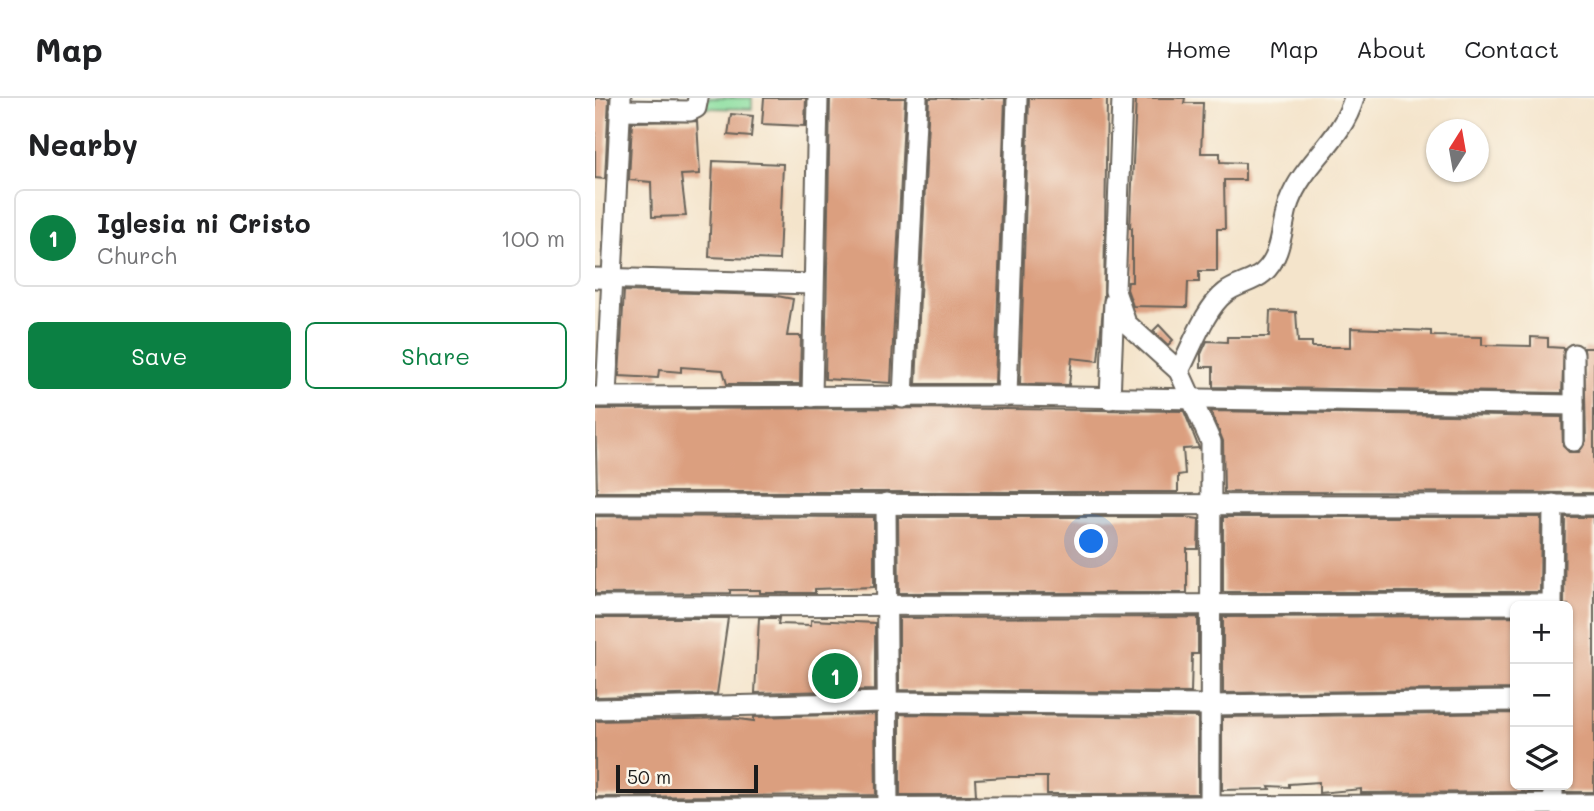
<!DOCTYPE html>
<html lang="en">
<head>
<meta charset="utf-8">
<style>
  body { margin:0; font-family:Mali,sans-serif; background:#f6f6f6; color:#202124 }
  .controls { position:absolute; right:21px; bottom:21px; display:grid; overflow:hidden; border-radius:10px; box-shadow:0 2px 5px #0004 }
  .controls button { width:63px; height:63px; display:grid; place-items:center; padding:0; border:0; border-bottom:2px solid #e0e0e0; background:#fff; color:#202124; font:35px sans-serif }
  .compass { position:absolute; left:831px; top:21px; width:63px; height:63px; border-radius:50%; background:#fff; box-shadow:0 2px 5px #0004; rotate:11deg }
  .scale { position:absolute; left:21px; bottom:18px; width:142px; box-sizing:border-box; padding-left:7px; border:4px solid #1c1c1c; border-top:0; font-size:19px; line-height:24px; white-space:nowrap; color:#1c1c1c; -webkit-text-stroke:5px #fbf7ec; paint-order:stroke }
  .you { position:absolute; left:497px; top:444px; width:24px; height:24px; margin:-18px; border:5px solid #fff; border-radius:50%; background:#1a73e8; box-shadow:0 0 0 10px #1a73e833 }
  .badge { display:grid; place-items:center; width:46px; height:46px; border-radius:50%; background:#0b8043; color:#fff; font-size:23px; font-weight:700 }
  .pin { position:absolute; translate:-50% -50%; border:4px solid #fff; box-shadow:0 2px 7px #0006 }
  .list { margin:0; padding:0; list-style:none }
  h2 { display:flex; justify-content:space-between; align-items:center; height:91px; margin:0; padding:0 28px; font-size:30px }
  h2 small { font-size:23px; font-weight:400; color:#757577 }
  .list li { display:grid; grid-template-columns:46px 1fr auto; gap:21px; align-items:center; box-sizing:border-box; height:98px; margin:0 14px 14px; padding:0 14px; border:2px solid #e0e0e0; border-radius:10px }
  .list b { display:block; font-size:26px; white-space:nowrap }
  .list p { margin:0; font-size:23px; white-space:nowrap; color:#757577 }
  .list em { font-size:23px; font-style:normal; color:#757577 }
  .actions { display:flex; gap:14px; padding:21px 28px }
  .actions a { flex:1; padding:16px 0; border:2px solid #0b8043; border-radius:10px; text-align:center; font-size:24px; color:#0b8043 }
  .actions .main { background:#0b8043; color:#fff }
  .icon { flex:none; width:38px; height:38px; fill:none; stroke:currentColor; stroke-width:2; stroke-linecap:round; stroke-linejoin:round }
  .map { position:relative; flex:none; width:999px; height:713px; overflow:hidden }
  header { display:flex; align-items:center; gap:42px; box-sizing:border-box; height:98px; padding:0 35px; background:#fff; border-bottom:2px solid #e0e0e0 }
  header strong { font-size:33px }
  nav { display:flex; gap:38px; margin-inline-start:auto; font-size:24px }
  main { display:flex }
  aside { flex:1; background:#fff }
  .map>svg:first-child { display:block }
  .green { fill:#8ade9f; stroke:#537d5e; stroke-width:2 }
  .building { fill:#db9f7f }
  .lines { fill:none; stroke-linecap:round; stroke-linejoin:round }
  .minor-casing { stroke:#686259; stroke-width:23 }
  .minor { stroke:#fff; stroke-width:19 }
</style>
</head>
<body>
<header>
<strong>Map</strong>
<nav><a>Home</a><a>Map</a><a>About</a><a>Contact</a></nav>
</header>
<main>
<aside>
<h2>Nearby<small></small></h2>
<ul class="list">
<li><span class="badge">1</span><div><b>Iglesia ni Cristo</b><p>Church</p></div><em>100 m</em></li>
</ul>
<div class="actions"><a class="main">Save</a><a>Share</a></div>
</aside>
<div class="map">
<svg width="999" height="713" viewBox="0 0 999 713">
  <rect width="100%" height="100%" fill="#fbf7ec"/>
  <filter id="ink" filterUnits="userSpaceOnUse"><feTurbulence type="fractalNoise" baseFrequency=".0143" numOctaves="2"/><feDisplacementMap in="SourceGraphic" scale="14" xChannelSelector="R" yChannelSelector="G"/><feConvolveMatrix kernelMatrix="1 2 1 2 8 2 1 2 1" color-interpolation-filters="sRGB"/></filter>
  <filter id="wash" filterUnits="userSpaceOnUse"><feTurbulence type="fractalNoise" baseFrequency=".00686" numOctaves="4" result="noise"/><feDisplacementMap in="SourceGraphic" scale="28" xChannelSelector="R" yChannelSelector="G"/><feGaussianBlur stdDeviation="1.57" result="paint"/><feColorMatrix in="noise" values="0 0 0 0 0 0 0 0 0 0 0 0 0 0 0 0 0 1.4 0 .05"/><feComposite in="paint" operator="in"/></filter>
  <g filter="url(#wash)">
    <rect width="100%" height="100%" fill="#f4e4cb"/>
    <!-- green -->
    <path class="green" d="M 111,0 L 157,0 L 157,11 L 111,10 Z"/>
    <g id="blocks">
      <!-- building -->
      <g class="building">
        <path d="M 0,0 L 14,0 L 10,81 L 0,80 Z"/>
        <path d="M 169,0 L 211,0 L 210,28 L 167,26 Z"/>
        <path d="M 235,0 L 310,0 L 296,285 L 230,281 Z"/>
        <path d="M 334,0 L 410,0 L 400,286 L 321,286 Z"/>
        <path d="M 434,0 L 512,0 L 509,198 L 503,263 L 477,260 L 474,287 L 425,286 Z"/>
        <path d="M 541,0 L 590,0 L 589,5 L 608,5 L 606,55 L 625,55 L 625,64 L 650,65 L 650,82 L 629,82 L 630,131 L 622,131 L 622,173 L 604,173 L 604,184 L 593,184 L 592,209 L 538,208 L 532,191 L 533,184 L 537,184 L 537,130 L 535,130 Z"/>
        <path d="M 136,16 L 158,18 L 156,39 L 133,37 Z"/>
        <path d="M 102,23 L 105,76 L 86,77 L 91,118 L 57,119 L 56,84 L 34,82 L 37,24 Z"/>
        <path d="M 118,63 L 188,66 L 184,162 L 114,159 Z"/>
        <path d="M 29,193 L 177,197 L 198,201 L 192,238 L 206,238 L 205,286 L 132,286 L 128,272 L 86,269 L 86,274 L 64,272 L 63,280 L 24,278 Z"/>
        <path d="M 675,213 L 701,214 L 703,244 L 717,244 L 717,249 L 756,249 L 756,230 L 836,233 L 836,238 L 887,239 L 887,247 L 936,248 L 936,239 L 953,240 L 953,249 L 969,250 L 967,295 L 618,289 L 618,269 L 606,269 L 606,256 L 612,243 L 632,244 L 632,239 L 674,239 Z"/>
        <path d="M 564,227 L 578,242 L 573,247 L 558,233 Z"/>
        <path d="M 989,250 L 999,250 L 999,395 L 629,394 L 628,343 L 616,313 L 967,319 L 968,348 L 974,354 L 984,354 L 991,343 Z"/>
        <path d="M 314,310 L 589,313 L 604,350 L 588,351 L 590,376 L 583,377 L 583,394 L 2,394 L 0,311 Z"/>
        <path d="M 0,418 L 279,419 L 279,489 L 220,491 L 220,495 L 165,495 L 165,492 L 135,492 L 135,495 L 0,496 Z"/>
        <path d="M 303,419 L 590,419 L 604,421 L 603,451 L 592,451 L 592,495 L 304,495 Z"/>
        <path d="M 628,419 L 946,419 L 945,494 L 628,494 Z"/>
        <path d="M 970,419 L 999,419 L 999,694 L 970,694 L 973,507 L 969,507 Z"/>
        <path d="M 920,518 L 920,591 L 628,595 L 628,519 Z"/>
        <path d="M 603,519 L 603,556 L 597,556 L 596,595 L 304,592 L 304,520 Z"/>
        <path d="M 0,520 L 133,520 L 122,596 L 0,599 Z"/>
        <path d="M 164,520 L 184,520 L 183,526 L 216,527 L 216,522 L 280,525 L 280,592 L 160,595 Z"/>
        <path d="M 920,615 L 920,687 L 946,687 L 946,694 L 766,695 L 766,691 L 724,695 L 724,684 L 694,686 L 694,689 L 674,688 L 675,691 L 627,692 L 627,619 Z"/>
        <path d="M 280,616 L 281,697 L 0,699 L 0,623 L 136,620 L 159,623 L 159,619 Z"/>
        <path d="M 305,616 L 603,619 L 603,696 L 452,696 L 452,679 L 412,679 L 380,681 L 381,697 L 305,697 Z"/>
      </g>
    </g>
  </g>
  <g filter="url(#ink)">
    <use href="#blocks" fill-opacity="0" stroke="#686259" stroke-width="2"/>
    <g class="lines">
      <!-- minor casing -->
      <g class="minor-casing">
        <g id="minor">
          <path d="M 527,0 L 520,193 L 531,225 L 584,273 L 616,344 L 615,713"/>
          <path d="M 25,12 L 95,13 L 101,10 L 103,0"/>
          <path d="M 0,180 L 218,186"/>
          <path d="M 584,273 C 596,251 610,210 630,195 C 641,186 658,184 668,175 C 688,158 686,127 694,104 C 709,64 746,44 759,0"/>
          <path d="M 11,298 L 26,0"/>
          <path d="M 412,298 L 422,0"/>
          <path d="M 0,299 L 412,298 L 979,307"/>
          <path d="M 217,299 L 223,0"/>
          <path d="M 308,300 L 322,0"/>
          <path d="M 515,301 L 519,204"/>
          <path d="M 979,343 L 979,256"/>
          <path d="M 291,405 L 293,713"/>
          <path d="M 0,406 L 999,407"/>
          <path d="M 0,508 L 957,506"/>
          <path d="M 957,508 L 958,406"/>
          <path d="M 0,611 L 290,604 L 616,607 L 920,603"/>
          <path d="M 958,705 L 958,687"/>
          <path d="M 0,711 L 999,706"/>
        </g>
      </g>
      <!-- minor -->
      <use href="#minor" class="minor"/>
    </g>
  </g>
</svg>
<div class="controls">
<button>+</button>
<button>−</button>
<button><svg class="icon" aria-label="layers" viewBox="0 0 24 24"><path d="M12 4l9 5-9 5-9-5zM3 14l9 5 9-5"/></svg></button>
</div>
<svg class="compass" viewBox="-18 -18 36 36"><path d="M0-13l5 13h-10z" fill="#e53935"/><path d="M0 13l5-13h-10z" fill="#757577"/></svg>
<div class="scale">50 m</div>
<div class="you"></div>
<div class="pin badge" style="left:240px;top:578px">1</div>
</div>
</main>
</body>
</html>
